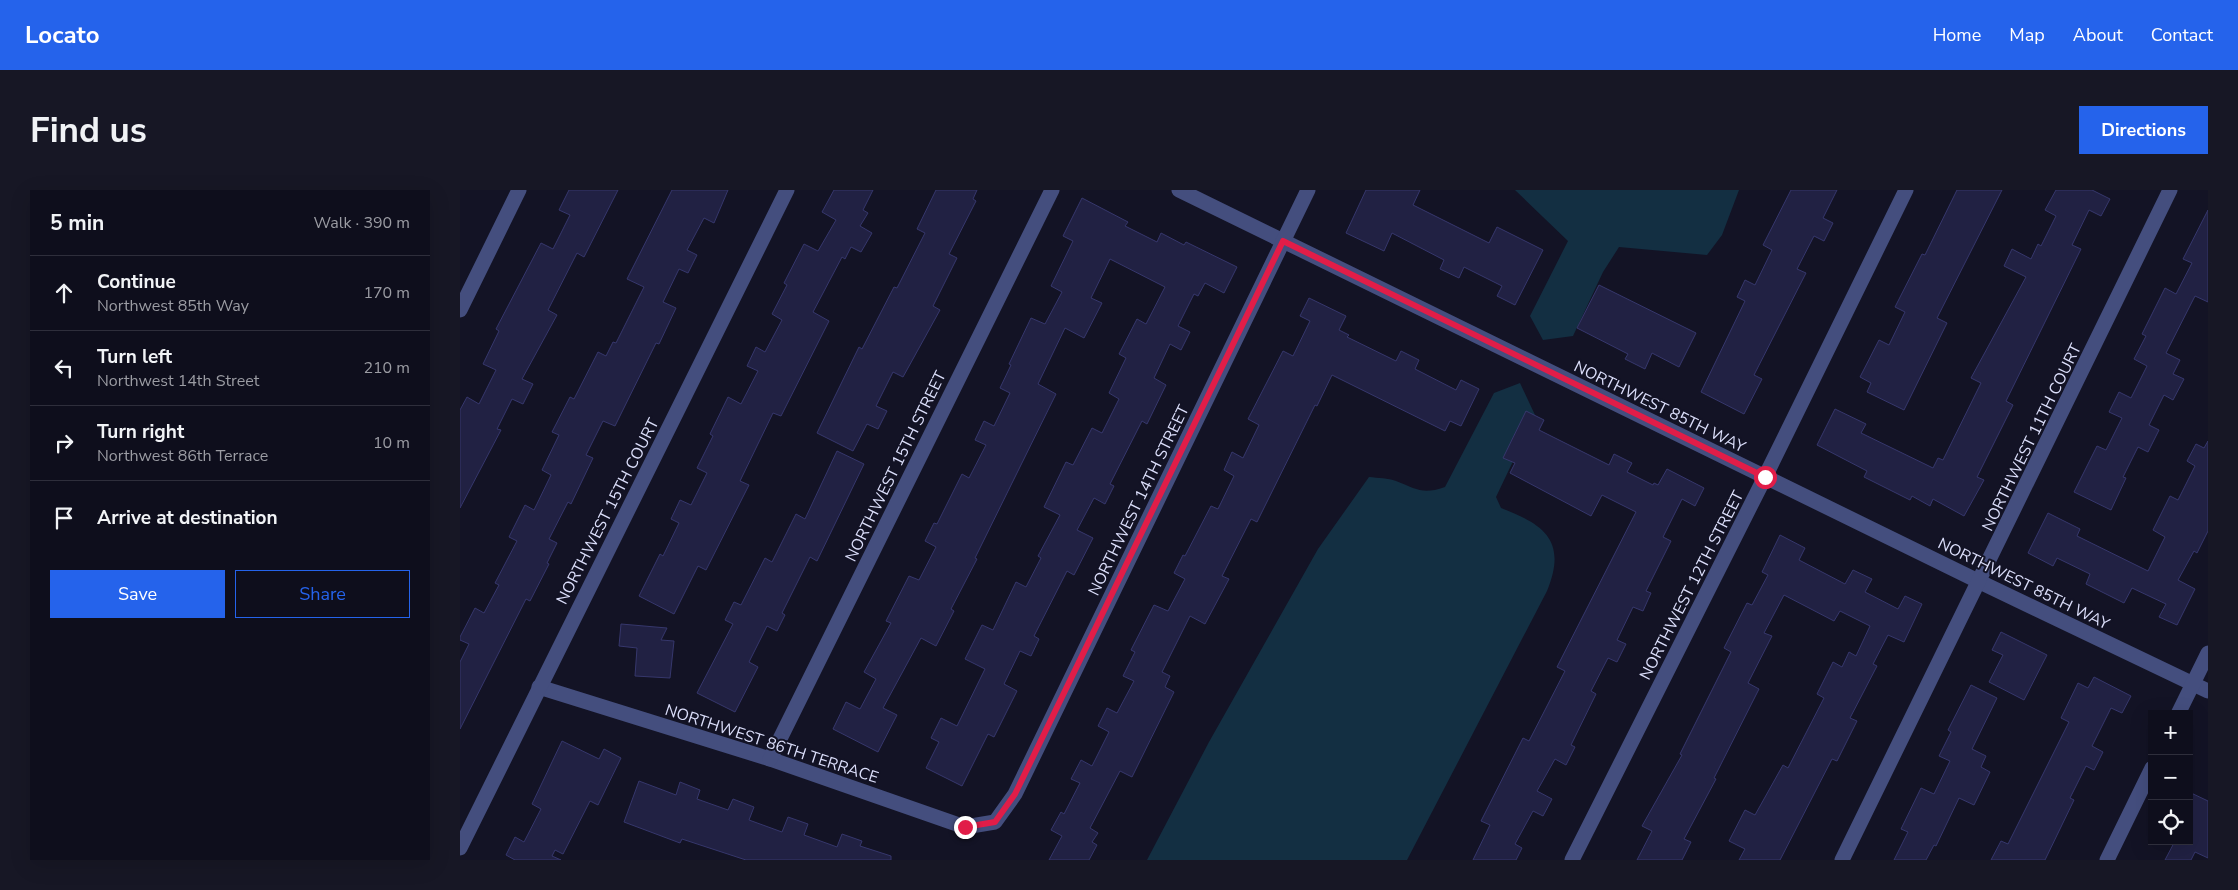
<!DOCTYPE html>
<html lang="en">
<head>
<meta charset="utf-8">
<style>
  body { margin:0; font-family:"Nunito Sans",sans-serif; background:#171725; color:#f1f3f6 }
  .controls { position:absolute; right:15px; bottom:15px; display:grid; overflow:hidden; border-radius:0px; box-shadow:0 5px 20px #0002 }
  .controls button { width:45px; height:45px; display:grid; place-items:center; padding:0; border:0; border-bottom:1px solid #2e2e3b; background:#0e0e1c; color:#f1f3f6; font:25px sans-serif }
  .stop { position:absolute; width:15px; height:15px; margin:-11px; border:4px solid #e11d48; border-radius:50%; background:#fff }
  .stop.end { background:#e11d48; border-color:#fff; box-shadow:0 1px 5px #0008 }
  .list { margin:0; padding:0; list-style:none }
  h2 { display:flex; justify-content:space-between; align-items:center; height:65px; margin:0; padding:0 20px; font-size:21px }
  h2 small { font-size:16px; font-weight:400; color:#9b9ca3 }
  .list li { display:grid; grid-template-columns:32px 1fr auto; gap:15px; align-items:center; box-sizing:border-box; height:75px; padding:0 20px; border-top:1px solid #2e2e3b }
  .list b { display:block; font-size:19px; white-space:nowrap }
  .list p { margin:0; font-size:16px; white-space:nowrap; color:#9b9ca3 }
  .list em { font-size:16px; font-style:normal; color:#9b9ca3 }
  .actions { display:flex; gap:10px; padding:15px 20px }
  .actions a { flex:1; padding:11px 0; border:1px solid #2563eb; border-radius:0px; text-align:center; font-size:18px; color:#2563eb }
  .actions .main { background:#2563eb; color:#fff }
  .icon { flex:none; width:28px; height:28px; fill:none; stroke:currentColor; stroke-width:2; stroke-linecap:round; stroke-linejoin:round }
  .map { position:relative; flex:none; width:1748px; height:670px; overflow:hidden; border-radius:0px }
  header { display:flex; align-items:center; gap:30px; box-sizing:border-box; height:70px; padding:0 25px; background:#2563eb; color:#fff }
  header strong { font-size:24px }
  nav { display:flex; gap:28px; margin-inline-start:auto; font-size:18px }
  .intro { display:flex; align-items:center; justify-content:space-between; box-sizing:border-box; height:120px; padding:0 30px }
  h1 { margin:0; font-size:35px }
  .button { padding:12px 22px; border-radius:0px; background:#2563eb; color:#fff; font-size:18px; font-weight:700 }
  main { display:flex; gap:30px; padding:0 30px }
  aside { flex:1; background:#0e0e1c; border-radius:0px; box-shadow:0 5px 20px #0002 }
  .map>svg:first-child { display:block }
  .water { fill:#132f42 }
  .building { fill:#212143; stroke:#36376c }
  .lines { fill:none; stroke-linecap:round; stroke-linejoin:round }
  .minor { stroke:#444e7e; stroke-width:15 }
  .route { stroke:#e11d48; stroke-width:6 }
  .labels { text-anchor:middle; stroke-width:4; stroke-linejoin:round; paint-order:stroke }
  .street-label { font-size:16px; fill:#dbdefa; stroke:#131325 }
</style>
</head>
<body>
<header>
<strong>Locato</strong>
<nav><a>Home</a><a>Map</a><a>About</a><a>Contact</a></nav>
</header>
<div class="intro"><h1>Find us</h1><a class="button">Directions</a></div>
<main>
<aside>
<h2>5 min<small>Walk · 390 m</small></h2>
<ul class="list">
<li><svg class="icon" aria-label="ahead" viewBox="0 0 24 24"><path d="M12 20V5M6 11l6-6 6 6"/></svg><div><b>Continue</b><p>Northwest 85th Way</p></div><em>170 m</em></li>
<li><svg class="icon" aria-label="left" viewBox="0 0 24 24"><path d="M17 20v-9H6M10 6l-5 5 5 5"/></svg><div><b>Turn left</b><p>Northwest 14th Street</p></div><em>210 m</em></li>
<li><svg class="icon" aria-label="right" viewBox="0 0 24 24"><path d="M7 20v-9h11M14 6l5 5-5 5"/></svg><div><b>Turn right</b><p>Northwest 86th Terrace</p></div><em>10 m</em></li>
<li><svg class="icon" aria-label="arrive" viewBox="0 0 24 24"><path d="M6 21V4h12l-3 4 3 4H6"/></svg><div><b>Arrive at destination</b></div></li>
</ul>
<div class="actions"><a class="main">Save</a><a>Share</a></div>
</aside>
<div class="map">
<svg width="1748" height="670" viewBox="0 0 1748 670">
  <rect width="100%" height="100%" fill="#131325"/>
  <!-- water -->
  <g class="water">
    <path d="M 1055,0 L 1279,0 L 1262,45 L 1247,65 L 1159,57 L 1143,82 L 1113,146 L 1083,150 L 1070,126 L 1108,51 Z"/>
    <path d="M 1060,193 L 1075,225 L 1036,307 L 1041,318 C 1086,335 1107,352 1087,401 L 947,670 L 687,670 L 749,552 L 858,359 L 909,287 C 918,288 928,288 936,291 C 957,299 962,305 985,297 L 1034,203 Z"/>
  </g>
  <!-- building -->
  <g class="building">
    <path d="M 109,0 L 158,0 L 124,67 L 117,63 L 88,120 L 97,125 L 62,189 L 73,194 L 63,214 L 52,209 L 37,239 L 41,240 L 0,318 L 0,220 L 7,207 L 19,214 L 36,180 L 23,174 L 39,141 L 36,139 L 81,53 L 93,59 L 110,25 L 99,20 Z"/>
    <path d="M 212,0 L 268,0 L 254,33 L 244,28 L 227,60 L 237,65 L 228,83 L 219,79 L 203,112 L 216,118 L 199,154 L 196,153 L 155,236 L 143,231 L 126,265 L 133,268 L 111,314 L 108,312 L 89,349 L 97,353 L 87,373 L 89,374 L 70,411 L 66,409 L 0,539 L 0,472 L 9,454 L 0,450 L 0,447 L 15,418 L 24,423 L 39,395 L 35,393 L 57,351 L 49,347 L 65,315 L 74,320 L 91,285 L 82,280 L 99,245 L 92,242 L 110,207 L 114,209 L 138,162 L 146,166 L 153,152 L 156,153 L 184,97 L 167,89 Z"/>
    <path d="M 374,0 L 413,0 L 403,20 L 408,23 L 400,36 L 412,43 L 401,62 L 391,57 L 385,69 L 382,67 L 353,122 L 369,131 L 321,226 L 313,223 L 280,291 L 289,295 L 246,380 L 238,376 L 214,424 L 179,406 L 200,364 L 203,366 L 219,333 L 211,329 L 220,310 L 231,315 L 247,283 L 237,278 L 253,246 L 250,244 L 268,207 L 281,214 L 298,181 L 287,176 L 296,157 L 305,162 L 322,130 L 312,124 L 327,95 L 324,93 L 344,54 L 358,61 L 376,30 L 362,22 Z"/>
    <path d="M 476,0 L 517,0 L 513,9 L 516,11 L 489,64 L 497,68 L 473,116 L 480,120 L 443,187 L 433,182 L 416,216 L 427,221 L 418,239 L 407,234 L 393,261 L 357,243 L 399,157 L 402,159 L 434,97 L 437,98 L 465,43 L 457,39 Z"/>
    <path d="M 906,0 L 960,0 L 953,15 L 1029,53 L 1037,37 L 1083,60 L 1055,115 L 1037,106 L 1042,96 L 1004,77 L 999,88 L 980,79 L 984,70 L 932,43 L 924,61 L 886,43 Z"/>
    <path d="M 1331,0 L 1377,0 L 1363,28 L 1373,33 L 1364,51 L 1354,46 L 1337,79 L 1346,83 L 1294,185 L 1302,189 L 1284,224 L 1241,202 L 1285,111 L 1277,107 L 1285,90 L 1295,95 L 1312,60 L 1303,55 Z"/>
    <path d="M 1497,0 L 1542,0 L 1477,128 L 1487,133 L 1444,220 L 1407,202 L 1411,193 L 1400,187 L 1419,150 L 1429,155 L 1445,122 L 1435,117 L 1462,64 L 1465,65 Z"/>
    <path d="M 1596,0 L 1632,0 L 1650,9 L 1641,26 L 1629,20 L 1612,55 L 1621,59 L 1546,211 L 1553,215 L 1517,287 L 1524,290 L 1504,326 L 1473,309 L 1470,316 L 1452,306 L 1450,310 L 1404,287 L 1407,281 L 1357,255 L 1375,219 L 1406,234 L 1401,243 L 1473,278 L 1478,268 L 1483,270 L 1521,193 L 1511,188 L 1566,87 L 1544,76 L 1552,59 L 1571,69 L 1578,54 L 1581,56 L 1596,26 L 1585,20 Z"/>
    <path d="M 622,8 L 668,32 L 665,36 L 697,52 L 701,43 L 724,55 L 726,52 L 777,77 L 764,103 L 745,93 L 738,106 L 734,104 L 718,136 L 730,142 L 721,160 L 710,154 L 694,188 L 706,195 L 687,234 L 682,231 L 650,294 L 654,296 L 645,314 L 634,308 L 617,340 L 633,348 L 614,385 L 607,381 L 574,446 L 579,449 L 571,466 L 560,461 L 544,494 L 557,501 L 534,547 L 528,544 L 502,596 L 466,578 L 479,552 L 471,548 L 481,528 L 497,536 L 525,479 L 505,469 L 522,435 L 533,440 L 556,392 L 566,397 L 581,368 L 578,366 L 600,325 L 584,317 L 606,272 L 613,275 L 632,238 L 642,243 L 659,209 L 649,203 L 666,168 L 659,164 L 677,129 L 686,134 L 705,97 L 650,69 L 631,108 L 642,113 L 624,148 L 605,138 L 578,194 L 596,204 L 515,368 L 517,369 L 491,419 L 494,421 L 476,456 L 461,448 L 423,518 L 437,525 L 418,562 L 373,539 L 386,512 L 400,519 L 416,489 L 404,482 L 431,433 L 426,431 L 449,386 L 459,390 L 476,357 L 465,351 L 474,333 L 477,334 L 502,284 L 509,288 L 526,255 L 515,250 L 524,231 L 534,236 L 550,203 L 540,198 L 551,175 L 549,174 L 571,128 L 585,134 L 602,102 L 591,96 L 613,51 L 603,46 Z"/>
    <path d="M 1748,20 L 1748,112 L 1735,106 L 1706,163 L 1720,170 L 1713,184 L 1724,189 L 1713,210 L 1704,205 L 1689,235 L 1699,240 L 1688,262 L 1678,257 L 1663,287 L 1666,288 L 1651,320 L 1614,302 L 1637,256 L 1646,260 L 1662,228 L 1649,222 L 1659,202 L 1671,208 L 1687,176 L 1674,169 L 1686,146 L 1682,144 L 1705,98 L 1716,104 L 1732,73 L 1723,69 Z"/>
    <path d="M 1139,95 L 1236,143 L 1219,177 L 1192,163 L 1185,179 L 1165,169 L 1168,164 L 1117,138 Z"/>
    <path d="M 849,108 L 886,126 L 879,140 L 889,145 L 887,147 L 936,171 L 941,161 L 959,170 L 955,179 L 996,200 L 1001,190 L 1019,199 L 1001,236 L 990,231 L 985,241 L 872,185 L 857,216 L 855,215 L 797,332 L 791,329 L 762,386 L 769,389 L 745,434 L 730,426 L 702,482 L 710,486 L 705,497 L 714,502 L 672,587 L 660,581 L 630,638 L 638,643 L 632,652 L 637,655 L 629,670 L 589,670 L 602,646 L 591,640 L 601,622 L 604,624 L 620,593 L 611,589 L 621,570 L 632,576 L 649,542 L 638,536 L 647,518 L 657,523 L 674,491 L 663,486 L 675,462 L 671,460 L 694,415 L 708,421 L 725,389 L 714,383 L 723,365 L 725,366 L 751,316 L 758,319 L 774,286 L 764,280 L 772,262 L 783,268 L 799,235 L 788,229 L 823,161 L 833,166 L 850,131 L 840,126 Z"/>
    <path d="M 1066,221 L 1084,230 L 1079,240 L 1149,275 L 1154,264 L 1172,273 L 1167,282 L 1193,295 L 1194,293 L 1198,295 L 1207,279 L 1244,298 L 1235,316 L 1222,309 L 1203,347 L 1211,351 L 1186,401 L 1191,403 L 1183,421 L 1173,417 L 1157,450 L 1166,454 L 1157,472 L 1148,468 L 1131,501 L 1136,504 L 1111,555 L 1115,557 L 1106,575 L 1095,569 L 1077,601 L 1092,609 L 1083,626 L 1073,621 L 1055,654 L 1062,658 L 1056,670 L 1013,670 L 1030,635 L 1021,631 L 1063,548 L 1069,551 L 1105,481 L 1097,477 L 1176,322 L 1142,305 L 1131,326 L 1050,283 L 1055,273 L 1043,268 Z"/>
    <path d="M 1748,251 L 1748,341 L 1737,363 L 1734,361 L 1718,390 L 1735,399 L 1717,435 L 1699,427 L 1706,414 L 1672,398 L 1664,413 L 1626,394 L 1630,384 L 1597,368 L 1593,376 L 1568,363 L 1588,323 L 1620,339 L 1617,346 L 1688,381 L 1705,347 L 1693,340 L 1710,306 L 1718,310 L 1735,276 L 1727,271 L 1736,254 L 1744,258 Z"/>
    <path d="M 377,261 L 404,274 L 357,371 L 350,367 L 322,423 L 325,425 L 317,441 L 307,436 L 289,472 L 298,477 L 275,522 L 237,503 L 273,434 L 265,430 L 274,412 L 281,415 L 305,368 L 312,372 L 336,324 L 345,329 Z"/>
    <path d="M 1320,345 L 1345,358 L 1339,370 L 1385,394 L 1393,380 L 1412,389 L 1405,402 L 1438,419 L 1445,406 L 1462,414 L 1444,452 L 1428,445 L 1413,474 L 1417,476 L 1390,528 L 1397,531 L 1377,571 L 1372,569 L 1320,670 L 1279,670 L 1285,659 L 1269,651 L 1285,620 L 1295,625 L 1323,575 L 1328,578 L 1364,508 L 1357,504 L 1373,472 L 1382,477 L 1389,462 L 1396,466 L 1410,436 L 1380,421 L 1374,431 L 1324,405 L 1304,443 L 1312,446 L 1288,493 L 1299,499 L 1254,588 L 1256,589 L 1224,649 L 1231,652 L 1222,670 L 1177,670 L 1192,641 L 1182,636 L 1222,565 L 1220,564 L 1271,462 L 1264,458 L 1287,413 L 1292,415 L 1308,385 L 1302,382 Z"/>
    <path d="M 161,434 L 207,438 L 201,450 L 214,451 L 210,488 L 175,486 L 177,458 L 159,456 Z"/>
    <path d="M 1541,442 L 1587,465 L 1564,510 L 1529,492 L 1543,465 L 1532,460 Z"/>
    <path d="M 1634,487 L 1671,506 L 1662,523 L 1651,518 L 1632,556 L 1643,562 L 1634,580 L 1626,576 L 1610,608 L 1614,610 L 1585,670 L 1531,670 L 1541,651 L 1548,654 L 1609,532 L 1601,528 L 1618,493 L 1628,498 Z"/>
    <path d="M 1511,495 L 1537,508 L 1512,559 L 1526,566 L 1521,577 L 1530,582 L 1514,615 L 1499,608 L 1476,656 L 1474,655 L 1466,670 L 1434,670 L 1448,642 L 1441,639 L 1461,598 L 1474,604 L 1490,571 L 1479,566 L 1491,542 L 1488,540 Z"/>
    <path d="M 102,551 L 139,569 L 144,559 L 161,568 L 138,615 L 130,611 L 103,664 L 95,660 L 92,666 L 101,670 L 55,670 L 46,665 L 55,647 L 64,652 L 81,619 L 72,614 Z"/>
    <path d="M 179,591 L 216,605 L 220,592 L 240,600 L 237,609 L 268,620 L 273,609 L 294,617 L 289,630 L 322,642 L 328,627 L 348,634 L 344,645 L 377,657 L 382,644 L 402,651 L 400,656 L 431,666 L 431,670 L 286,670 L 222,649 L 220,653 L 164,632 Z"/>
    <path d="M 1729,602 L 1748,611 L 1748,668 L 1735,662 L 1731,670 L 1705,670 L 1715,651 L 1729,651 Z"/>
  </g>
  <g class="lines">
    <!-- minor -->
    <g class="minor">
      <path d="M 719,0 L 1520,392 L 1748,501"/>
      <path d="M 0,120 L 59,0"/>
      <path d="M 79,497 L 310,569 L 505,637 L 535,632 L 555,604 L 848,0"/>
      <path d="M 1718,524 L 1748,463"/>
      <path d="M 310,569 L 592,0"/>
      <path d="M 0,658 L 327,0"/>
      <path d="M 1112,670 L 1305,287 L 1446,0"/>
      <path d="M 1382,670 L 1710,0"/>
      <path d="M 1647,670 L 1692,578"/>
    </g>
  </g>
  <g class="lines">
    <!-- route -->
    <path class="route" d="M 505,637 L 535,632 L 555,604 L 823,51 L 1305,287"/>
  </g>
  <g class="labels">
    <!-- street labels -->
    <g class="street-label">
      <text transform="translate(1200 216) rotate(26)" y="6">NORTHWEST 85TH WAY</text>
      <text transform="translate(1571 247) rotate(-64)" y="6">NORTHWEST 11TH COURT</text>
      <text transform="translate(435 276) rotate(-64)" y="6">NORTHWEST 15TH STREET</text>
      <text transform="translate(678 310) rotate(-64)" y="6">NORTHWEST 14TH STREET</text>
      <text transform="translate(147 321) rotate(-63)" y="6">NORTHWEST 15TH COURT</text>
      <text transform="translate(1564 393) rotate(26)" y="6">NORTHWEST 85TH WAY</text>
      <text transform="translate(1231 395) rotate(-63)" y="6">NORTHWEST 12TH STREET</text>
      <text transform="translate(312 553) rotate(18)" y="6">NORTHWEST 86TH TERRACE</text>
    </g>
  </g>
</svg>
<div class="controls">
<button>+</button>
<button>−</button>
<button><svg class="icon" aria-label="locate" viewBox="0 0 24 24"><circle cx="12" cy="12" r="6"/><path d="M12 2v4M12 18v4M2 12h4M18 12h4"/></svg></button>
</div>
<div class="stop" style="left:1305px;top:287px"></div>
<div class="stop end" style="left:505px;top:637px"></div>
</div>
</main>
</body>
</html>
